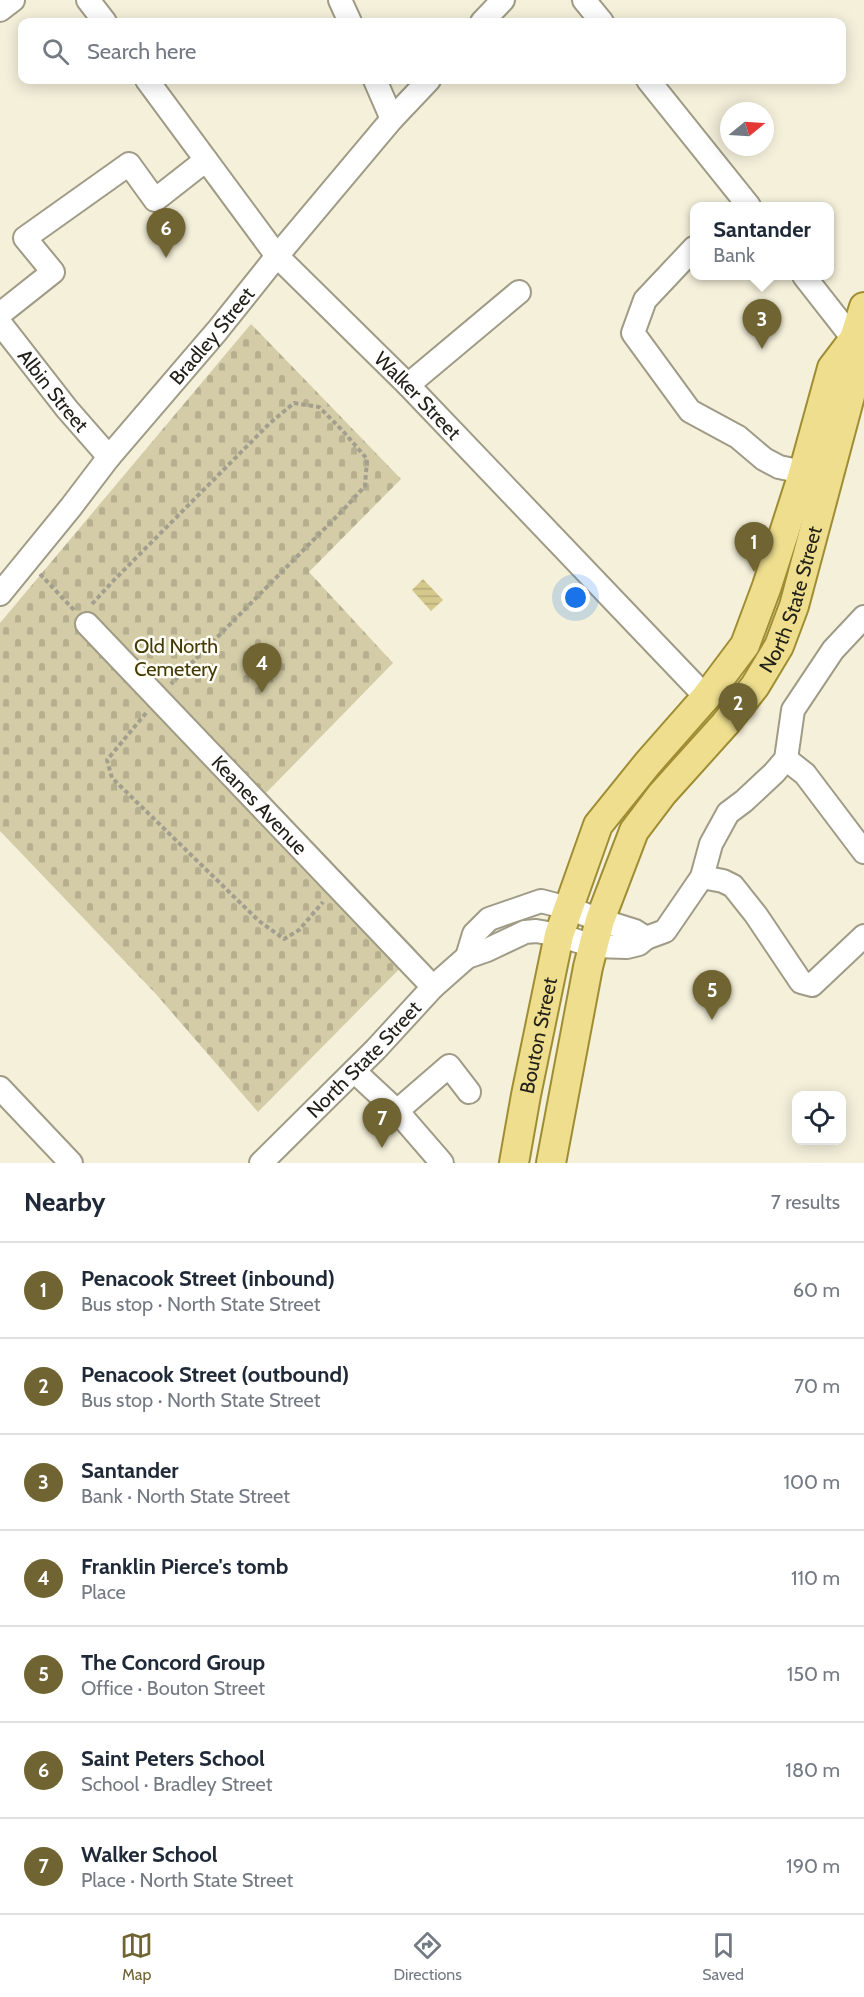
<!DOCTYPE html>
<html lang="en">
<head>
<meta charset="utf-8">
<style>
  body { margin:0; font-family:Cabin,sans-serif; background:#f2f2f3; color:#1f2937 }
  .controls { position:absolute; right:18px; bottom:18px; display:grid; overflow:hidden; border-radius:12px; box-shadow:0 3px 15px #0003 }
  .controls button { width:54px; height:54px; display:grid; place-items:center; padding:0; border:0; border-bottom:2px solid #e0e1e3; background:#fff; color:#1f2937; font:30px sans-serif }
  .compass { position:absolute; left:720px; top:102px; width:54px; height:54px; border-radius:50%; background:#fff; box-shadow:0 3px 15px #0003; rotate:72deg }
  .you { position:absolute; left:576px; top:598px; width:21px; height:21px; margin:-15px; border:4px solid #fff; border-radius:50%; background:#1a73e8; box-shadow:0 0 0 9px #1a73e833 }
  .badge { display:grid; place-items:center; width:39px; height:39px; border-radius:50%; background:#706532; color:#fff; font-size:20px; font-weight:700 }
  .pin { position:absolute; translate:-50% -50px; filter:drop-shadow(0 2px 3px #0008) }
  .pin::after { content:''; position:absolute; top:32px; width:21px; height:18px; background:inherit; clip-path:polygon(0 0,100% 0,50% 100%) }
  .popup { position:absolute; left:690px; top:202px; width:144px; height:78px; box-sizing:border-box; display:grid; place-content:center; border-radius:12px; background:#fff; filter:drop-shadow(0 2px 4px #0005); font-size:20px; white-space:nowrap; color:#747a83 }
  .popup b { font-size:22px; color:#1f2937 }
  .popup::after { content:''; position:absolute; left:50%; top:100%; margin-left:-12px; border:12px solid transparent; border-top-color:#fff }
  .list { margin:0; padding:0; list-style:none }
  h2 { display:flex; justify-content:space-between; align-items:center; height:78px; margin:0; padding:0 24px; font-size:26px }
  h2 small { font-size:20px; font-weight:400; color:#747a83 }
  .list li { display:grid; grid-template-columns:39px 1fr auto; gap:18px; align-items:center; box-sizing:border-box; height:96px; padding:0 24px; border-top:2px solid #e0e1e3 }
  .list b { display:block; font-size:22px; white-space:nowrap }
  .list p { margin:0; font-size:20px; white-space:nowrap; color:#747a83 }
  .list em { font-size:20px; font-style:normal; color:#747a83 }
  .icon { flex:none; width:33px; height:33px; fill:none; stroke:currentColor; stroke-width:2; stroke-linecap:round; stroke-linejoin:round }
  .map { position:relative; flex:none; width:864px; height:1163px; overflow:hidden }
  .search { position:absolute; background:#fff; box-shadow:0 3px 15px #0003; left:18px; right:18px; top:18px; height:66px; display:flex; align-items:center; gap:15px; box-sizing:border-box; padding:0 21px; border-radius:12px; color:#747a83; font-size:22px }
  .sheet { height:750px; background:#fff }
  nav { display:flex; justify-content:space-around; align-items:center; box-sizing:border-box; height:84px; border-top:2px solid #e0e1e3; background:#fff; font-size:16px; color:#747a83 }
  nav a { display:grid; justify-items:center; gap:3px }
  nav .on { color:#706532 }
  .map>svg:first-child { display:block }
  .cemetery { fill:url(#cemetery-stones) }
  .water { fill:url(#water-rules) }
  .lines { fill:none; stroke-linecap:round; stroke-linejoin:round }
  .minor-casing { stroke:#9f9b86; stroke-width:26 }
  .major-casing { stroke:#9f8d33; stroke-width:32 }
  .path { stroke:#a29f8e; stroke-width:4; stroke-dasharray:4.5 3; stroke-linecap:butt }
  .minor { stroke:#fff; stroke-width:22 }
  .major { stroke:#eede8e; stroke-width:28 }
  .labels { text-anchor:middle; stroke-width:5; stroke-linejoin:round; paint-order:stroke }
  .street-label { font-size:20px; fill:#222018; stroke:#fffdf4 }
  .park-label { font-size:20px; fill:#423907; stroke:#fffdf4 }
</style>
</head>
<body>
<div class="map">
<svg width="864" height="1163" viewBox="0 0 864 1163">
  <defs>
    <pattern id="cemetery-stones" width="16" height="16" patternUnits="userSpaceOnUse" patternTransform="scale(1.5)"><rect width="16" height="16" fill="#d3cca7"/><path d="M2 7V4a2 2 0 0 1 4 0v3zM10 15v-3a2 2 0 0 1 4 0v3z" fill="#b5af8f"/></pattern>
    <pattern id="water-rules" width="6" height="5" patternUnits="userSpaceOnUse" patternTransform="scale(1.5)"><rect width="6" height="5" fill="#d5c88c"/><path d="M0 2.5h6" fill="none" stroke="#b7ac78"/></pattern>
  </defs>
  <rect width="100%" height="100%" fill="#f4f0da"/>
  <!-- cemetery -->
  <path class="cemetery" d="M 251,324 L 401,479 L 309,572 L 393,663 L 266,793 L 417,951 L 258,1112 L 155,993 L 0,831 L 0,623 Z"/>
  <!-- water -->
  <path class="water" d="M 423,579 L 443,600 L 431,611 L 412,590 Z"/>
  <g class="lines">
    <!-- minor casing -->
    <g class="minor-casing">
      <g id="minor">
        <path d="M 88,0 L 105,22"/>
        <path d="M 340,0 L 350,22"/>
        <path d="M 584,0 L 602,22"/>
        <path d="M 0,10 L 13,0"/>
        <path d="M 482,22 L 503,0"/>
        <path id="s1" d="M 147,80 L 277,256 L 408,385 L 706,697"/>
        <path d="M 375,80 L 392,119"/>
        <path d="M 648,80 L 749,206"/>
        <path d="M 694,248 L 645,300 L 633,333 L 690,411 L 738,437 L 764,459 L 779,467 L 803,472"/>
        <path d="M 804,276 L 862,350"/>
        <path d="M 0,314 L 53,272 L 25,238 L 129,164 L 155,200 L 206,160"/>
        <path id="s2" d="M 0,323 L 67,409 L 109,457"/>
        <path d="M 408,385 L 519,292"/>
        <path id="s3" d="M 0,594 L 71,507 L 109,457 L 217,331 L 277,256 L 392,119 L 429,80"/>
        <path id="s4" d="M 87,624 L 433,987"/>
        <path d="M 786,759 L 805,774 L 864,852"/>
        <path d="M 702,877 L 723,881 L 733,886 L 756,915 L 801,982 L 812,985 L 864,936"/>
        <path d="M 467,957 L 474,934 L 489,919 L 541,901 L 568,908 L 600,920 L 635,931 L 646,938"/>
        <path d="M 354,1071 L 397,1111 L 442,1163"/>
        <path d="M 0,1088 L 71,1163"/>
        <path d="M 397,1111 L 449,1066 L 469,1092"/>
        <path id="s5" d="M 261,1163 L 376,1049 L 433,987 L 467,957 L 487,950 L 525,932 L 536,931 L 559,935 L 593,946 L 627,947 L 639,944 L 646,938 L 665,931 L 702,877 L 711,844 L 728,813 L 744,801 L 774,773 L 786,759 L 793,710 L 833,650 L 864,617"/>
      </g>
    </g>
    <!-- major casing -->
    <g class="major-casing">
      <g id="major">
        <path id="s6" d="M 514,1163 L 526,1095 L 559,935 L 598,825 L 648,763 L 706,697 L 745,645 L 767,586 L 802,477 L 832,368 L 854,339"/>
        <path id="s7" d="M 551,1163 L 588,967 L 600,920 L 634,831 L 662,794 L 725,724 L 755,686 L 779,646 L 794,606 L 850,396 L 854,370 L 854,339 L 864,307"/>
      </g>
    </g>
    <!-- path -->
    <g class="path">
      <path d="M 40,574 L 74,610"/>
      <path d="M 92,604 L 115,579 L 270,423 L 294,403 L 319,407 L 342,430 L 367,459 L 365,486 L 344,509 L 171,684"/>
      <path d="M 146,713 L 107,760 L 112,778 L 259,921 L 284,939 L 299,930 L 323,902"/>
    </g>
    <!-- minor -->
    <use href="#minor" class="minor"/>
    <!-- major -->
    <use href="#major" class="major"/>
  </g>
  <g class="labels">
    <!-- street labels -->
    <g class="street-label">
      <text dy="7" stroke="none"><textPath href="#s3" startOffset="334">Bradley Street</textPath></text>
      <text dy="7" stroke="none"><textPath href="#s2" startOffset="86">Albin Street</textPath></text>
      <text dy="7" stroke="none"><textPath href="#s1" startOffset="417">Walker Street</textPath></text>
      <text dy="7" stroke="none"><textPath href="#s7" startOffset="627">North State Street</textPath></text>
      <text dy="7" stroke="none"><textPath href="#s4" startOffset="250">Keanes Avenue</textPath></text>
      <text dy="7" stroke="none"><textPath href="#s6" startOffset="130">Bouton Street</textPath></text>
      <text dy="7" stroke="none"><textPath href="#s5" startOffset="146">North State Street</textPath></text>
    </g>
    <!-- park labels -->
    <g class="park-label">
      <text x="176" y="653">Old North<tspan x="176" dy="23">Cemetery</tspan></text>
    </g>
  </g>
</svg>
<div class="controls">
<button><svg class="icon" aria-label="locate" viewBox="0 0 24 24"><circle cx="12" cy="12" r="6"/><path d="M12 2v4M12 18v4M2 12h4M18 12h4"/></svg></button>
</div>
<svg class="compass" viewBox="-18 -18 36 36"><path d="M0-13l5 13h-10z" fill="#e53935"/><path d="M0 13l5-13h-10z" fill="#747a83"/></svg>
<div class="you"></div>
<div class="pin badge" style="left:754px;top:572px">1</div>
<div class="pin badge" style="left:738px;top:733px">2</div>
<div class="pin badge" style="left:762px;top:349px">3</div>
<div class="popup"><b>Santander</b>Bank</div>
<div class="pin badge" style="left:262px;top:693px">4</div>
<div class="pin badge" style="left:712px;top:1020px">5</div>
<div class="pin badge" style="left:166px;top:258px">6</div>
<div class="pin badge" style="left:382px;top:1148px">7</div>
<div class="search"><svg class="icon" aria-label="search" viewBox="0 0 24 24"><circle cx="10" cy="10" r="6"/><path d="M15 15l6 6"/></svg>Search here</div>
</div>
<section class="sheet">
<h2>Nearby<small>7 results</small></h2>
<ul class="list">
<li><span class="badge">1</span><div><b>Penacook Street (inbound)</b><p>Bus stop · North State Street</p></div><em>60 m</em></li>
<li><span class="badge">2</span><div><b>Penacook Street (outbound)</b><p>Bus stop · North State Street</p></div><em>70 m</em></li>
<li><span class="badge">3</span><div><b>Santander</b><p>Bank · North State Street</p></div><em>100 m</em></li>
<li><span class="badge">4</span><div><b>Franklin Pierce's tomb</b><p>Place</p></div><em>110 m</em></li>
<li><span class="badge">5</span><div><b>The Concord Group</b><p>Office · Bouton Street</p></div><em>150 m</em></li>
<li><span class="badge">6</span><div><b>Saint Peters School</b><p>School · Bradley Street</p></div><em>180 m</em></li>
<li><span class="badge">7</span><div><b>Walker School</b><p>Place · North State Street</p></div><em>190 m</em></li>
</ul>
</section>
<nav>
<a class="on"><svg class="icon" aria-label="map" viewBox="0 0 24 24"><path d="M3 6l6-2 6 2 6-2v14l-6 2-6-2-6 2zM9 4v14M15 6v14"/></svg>Map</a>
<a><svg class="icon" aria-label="directions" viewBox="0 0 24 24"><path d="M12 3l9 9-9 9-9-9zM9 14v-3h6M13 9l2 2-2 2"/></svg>Directions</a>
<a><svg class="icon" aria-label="saved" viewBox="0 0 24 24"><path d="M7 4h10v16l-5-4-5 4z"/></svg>Saved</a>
</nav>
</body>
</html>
